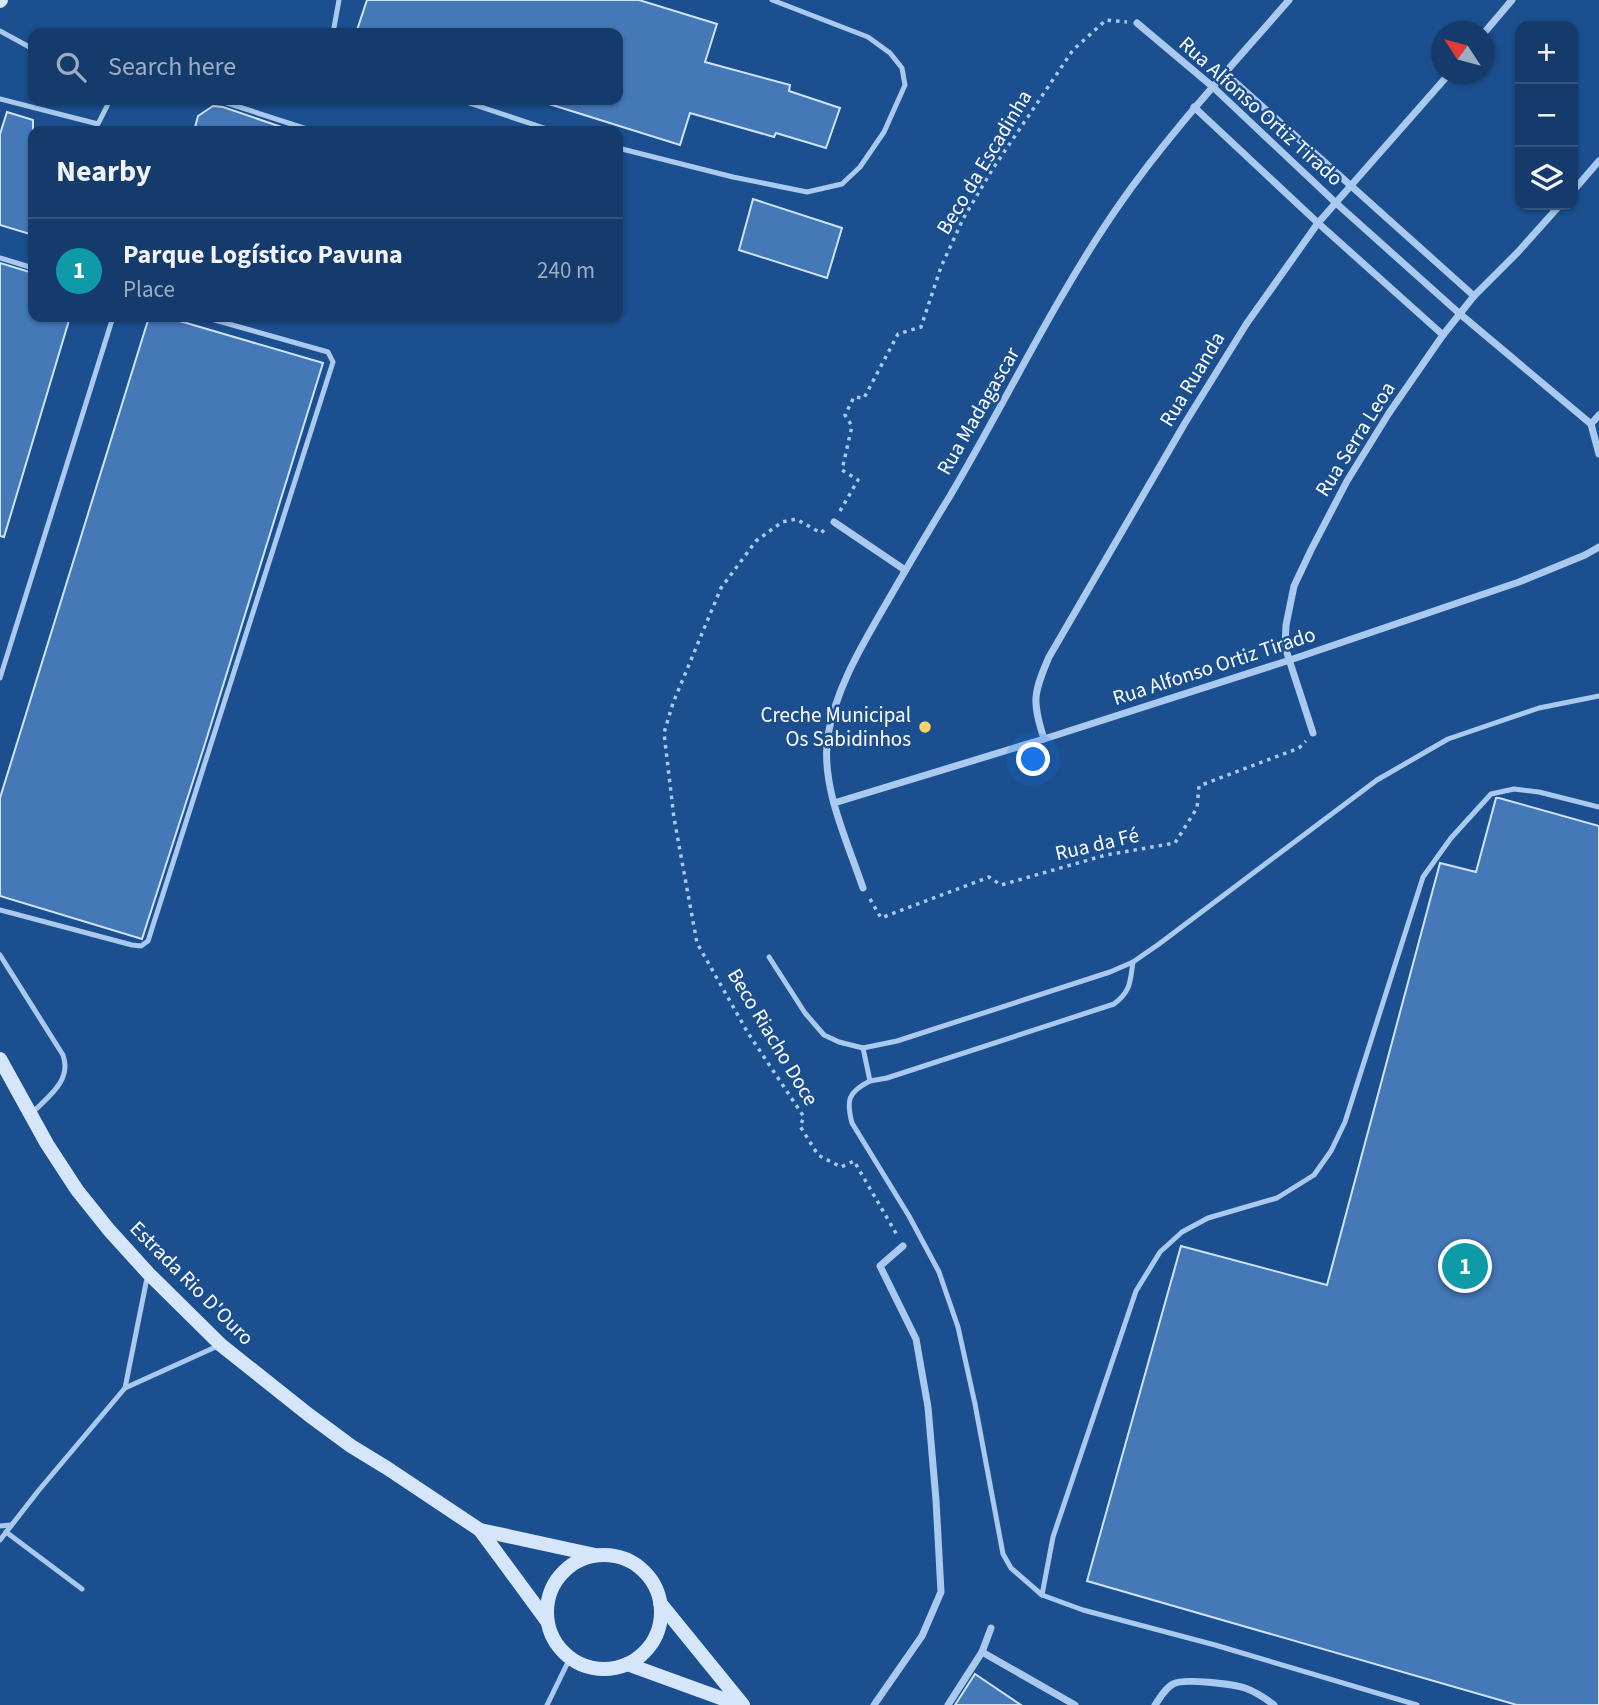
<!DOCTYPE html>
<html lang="en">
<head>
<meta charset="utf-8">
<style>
  body { margin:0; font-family:"Source Sans 3",sans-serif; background:#214673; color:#f1f3f6 }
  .controls { position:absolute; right:21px; top:21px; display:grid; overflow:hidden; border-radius:14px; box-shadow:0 2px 5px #0004 }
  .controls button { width:63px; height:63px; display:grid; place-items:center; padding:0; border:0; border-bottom:2px solid #33557e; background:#143b6b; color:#f1f3f6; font:35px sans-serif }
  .compass { position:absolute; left:1431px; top:21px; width:63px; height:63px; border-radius:50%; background:#143b6b; box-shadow:0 2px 5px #0004; rotate:306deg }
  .you { position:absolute; left:1034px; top:760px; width:24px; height:24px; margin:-18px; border:5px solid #fff; border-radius:50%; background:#1a73e8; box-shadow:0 0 0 10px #1a73e833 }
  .badge { display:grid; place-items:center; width:46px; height:46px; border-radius:50%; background:#ffd166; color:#fff; font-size:23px; font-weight:700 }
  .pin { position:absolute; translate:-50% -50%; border:4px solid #fff; box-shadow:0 2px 7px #0006 }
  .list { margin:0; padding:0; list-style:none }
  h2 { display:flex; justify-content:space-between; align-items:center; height:91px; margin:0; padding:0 28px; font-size:30px }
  h2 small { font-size:23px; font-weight:400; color:#9dadc1 }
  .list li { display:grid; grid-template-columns:46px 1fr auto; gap:21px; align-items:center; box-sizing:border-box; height:105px; padding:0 28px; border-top:2px solid #33557e }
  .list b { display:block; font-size:26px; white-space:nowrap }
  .list p { margin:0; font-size:23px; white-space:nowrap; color:#9dadc1 }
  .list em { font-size:23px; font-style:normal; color:#9dadc1 }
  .icon { flex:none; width:38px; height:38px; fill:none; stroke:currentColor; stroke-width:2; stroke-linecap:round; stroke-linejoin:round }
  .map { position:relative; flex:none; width:1599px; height:1705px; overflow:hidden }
  .search { position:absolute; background:#143b6b; box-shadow:0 2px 5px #0004; left:28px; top:28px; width:595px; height:77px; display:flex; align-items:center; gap:18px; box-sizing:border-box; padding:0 24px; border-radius:14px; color:#9dadc1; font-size:26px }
  .panel { position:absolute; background:#143b6b; box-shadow:0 2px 5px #0004; left:28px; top:126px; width:595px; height:196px; border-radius:14px }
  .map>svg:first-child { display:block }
  .building { fill:#4478b7; stroke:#cfe3fa; stroke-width:2 }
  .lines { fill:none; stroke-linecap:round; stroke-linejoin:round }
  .path { stroke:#a9c9ee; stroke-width:3.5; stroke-dasharray:3.5 5; stroke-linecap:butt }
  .lane { stroke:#a9c9ee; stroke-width:5 }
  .street { stroke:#a9c9ee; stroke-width:7 }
  .secondary { stroke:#d6e6fa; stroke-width:14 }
  .poi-dot { fill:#ffd166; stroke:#1b4f8f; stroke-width:2.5 }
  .labels { text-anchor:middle; stroke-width:5; stroke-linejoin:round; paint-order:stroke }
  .street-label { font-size:21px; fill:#fff; stroke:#1b4f8f }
  .poi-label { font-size:21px; fill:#fff; stroke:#1b4f8f; text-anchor:end }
</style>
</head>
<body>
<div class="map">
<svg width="1599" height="1705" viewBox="0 0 1599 1705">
  <rect width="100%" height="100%" fill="#1b4f8f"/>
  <!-- building -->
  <g class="building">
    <path d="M 367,0 L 639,0 L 717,24 L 705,62 L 790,85 L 789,91 L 840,108 L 826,148 L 776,133 L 774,137 L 690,113 L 680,145 L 546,103 L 547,100 L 618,100 L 618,33 L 356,33 Z"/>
    <path d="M 213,106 L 223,107 L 293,131 L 194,131 L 198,116 Z"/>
    <path d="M 7,112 L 33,120 L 33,235 L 0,225 L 0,134 Z"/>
    <path d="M 753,199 L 842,228 L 827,278 L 739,250 Z"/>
    <path d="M 0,263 L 33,273 L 33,317 L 70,317 L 4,537 L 0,536 Z"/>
    <path d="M 149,317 L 166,317 L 323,363 L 204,747 L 142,939 L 0,896 L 0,798 Z"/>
    <path d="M 1496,798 L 1499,798 L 1599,826 L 1599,1705 L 1517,1705 L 1087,1581 L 1181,1246 L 1327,1285 L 1440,863 L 1476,872 Z"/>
    <path d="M 975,1674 L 1021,1705 L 955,1705 Z"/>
  </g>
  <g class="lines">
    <!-- path -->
    <g class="path">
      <path d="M 840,511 L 858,480 L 842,470 L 852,426 L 845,415 L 854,397 L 864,398 L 898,334 L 921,327 L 941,267 L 963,219 L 992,170 L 1073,50 L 1106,20 L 1127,22"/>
      <path d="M 824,530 L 821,533 L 796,519 L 782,522 L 756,541 L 721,588 L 673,703 L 664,733 L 674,818 L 697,943 L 748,1033 L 804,1117 L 800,1126 L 818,1155 L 841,1167 L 854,1161 L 897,1235"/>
      <path d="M 870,899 L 881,918 L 989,877 L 1001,885 L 1106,855 L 1175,843 L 1197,808 L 1199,786 L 1299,748 L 1306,741"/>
    </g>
    <!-- lane -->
    <g class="lane">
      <path d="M 0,31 L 33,49"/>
      <path d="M 333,33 L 339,0"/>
      <path d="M 0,99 L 98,124 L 110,100"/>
      <path d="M 177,100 C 194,103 209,99 224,102 L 313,131"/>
      <path d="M 460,100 L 553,131"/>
      <path d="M 618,148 L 733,177 L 807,192 L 842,184 L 860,167 L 884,132 L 905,85 L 902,68 L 890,53 L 868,37 L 772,0"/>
      <path d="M 0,258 L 33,268"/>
      <path d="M 0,678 L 113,317"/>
      <path d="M 0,910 L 132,945 L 141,946 L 148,941 L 333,362 L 328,352 L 204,317"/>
      <path d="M 0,955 L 63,1055 C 72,1080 49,1096 33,1112"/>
      <path d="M 769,957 L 805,1013 L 824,1035 L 839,1042 L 863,1048 L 897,1041 L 1110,972 L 1133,962 L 1159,944 L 1377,780 L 1448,739 L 1539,708 L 1599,696"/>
      <path d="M 863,1048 L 870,1081 L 887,1078 L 1114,1004 C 1131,991 1130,982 1133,962"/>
      <path d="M 870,1081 C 848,1092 846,1100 852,1123 L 909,1216 L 939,1272 L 958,1327 L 975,1404 L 1003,1554 L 1011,1568 L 1042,1595"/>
      <path d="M 125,1388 L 147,1278"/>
      <path d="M 0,1526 L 11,1525"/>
      <path d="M 6,1532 L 82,1589"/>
      <path d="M 0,1540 L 39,1490 L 125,1388 L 220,1345"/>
      <path d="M 547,1705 L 570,1658"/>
      <path d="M 1417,1705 L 1215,1645 L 1083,1610 L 1042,1595 L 1053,1537 L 1136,1291 L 1160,1252 L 1182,1232 L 1208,1218 L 1277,1198 L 1314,1175 L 1331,1151 L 1345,1122 L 1423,877 L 1451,838 L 1491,794 L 1514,789 L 1539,792 L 1599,807"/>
    </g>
    <!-- street -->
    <g class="street">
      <path d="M 1137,23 L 1213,87 L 1336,203 L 1460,314 L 1591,424 L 1599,454"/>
      <path d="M 1484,33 L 1512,0"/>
      <path d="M 1225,73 L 1474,296"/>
      <path d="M 1194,107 L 1318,223 L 1443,335"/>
      <path d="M 1573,191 L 1599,161"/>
      <path d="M 1591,424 L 1599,415"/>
      <path d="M 834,522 L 905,570 L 904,572"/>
      <path d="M 1313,733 L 1285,647 L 1286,625 L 1294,586 L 1311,550 L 1347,481 L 1389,413 L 1443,335 L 1474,296 L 1518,252 L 1560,205"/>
      <path d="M 1044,739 C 1032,701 1033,694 1049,657 L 1185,423 L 1247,323 L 1318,223 L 1449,74"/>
      <path d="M 834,803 L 1044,739 L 1290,660 L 1519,582 L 1585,555 L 1599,547"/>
      <path d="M 863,888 C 847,840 820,786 828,735 C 836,689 860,649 883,609 C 905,571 927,533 950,496 C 1006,401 1055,298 1117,208 C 1168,134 1230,68 1289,0"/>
      <path d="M 982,1652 L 1075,1705"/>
      <path d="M 874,1705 L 922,1636 L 941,1592 L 936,1500 L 928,1407 L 916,1339 L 880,1266 L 903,1246"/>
      <path d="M 948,1705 L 982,1652 L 991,1628"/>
      <path d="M 1155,1705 C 1160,1698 1165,1688 1173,1684 C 1183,1678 1233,1684 1245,1688 C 1256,1692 1265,1698 1274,1705"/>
    </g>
    <!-- secondary -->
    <g class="secondary">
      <path d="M 0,1 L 1,0"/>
      <path d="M 0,1059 L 47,1144 L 77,1190 L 109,1230 L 148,1273 L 221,1345 L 309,1415 L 351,1446 L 387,1468 L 480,1530 L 547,1621"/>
      <path d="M 480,1530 L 595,1555"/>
      <circle cx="604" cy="1612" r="57"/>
      <path d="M 660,1603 L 743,1705"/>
      <path d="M 627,1664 L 740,1705"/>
    </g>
  </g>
  <!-- markers -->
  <circle class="poi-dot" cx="925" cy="727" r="7"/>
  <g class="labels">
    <!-- street labels -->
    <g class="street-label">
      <text transform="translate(1261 111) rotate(42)" y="7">Rua Alfonso Ortiz Tirado</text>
      <text transform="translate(984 162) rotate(-59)" y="7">Beco da Escadinha</text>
      <text transform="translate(1192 379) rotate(-59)" y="7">Rua Ruanda</text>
      <text transform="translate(978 411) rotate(-60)" y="7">Rua Madagascar</text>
      <text transform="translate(1355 439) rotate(-58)" y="7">Rua Serra Leoa</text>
      <text transform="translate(1214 666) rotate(-18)" y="7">Rua Alfonso Ortiz Tirado</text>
      <text transform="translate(1097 844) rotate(-13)" y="7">Rua da Fé</text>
      <text transform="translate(773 1037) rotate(59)" y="7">Beco Riacho Doce</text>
      <text transform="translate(192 1283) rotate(45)" y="7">Estrada Rio D'Ouro</text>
    </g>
    <!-- poi labels -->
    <g class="poi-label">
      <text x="911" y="722">Creche Municipal<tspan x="911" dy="24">Os Sabidinhos</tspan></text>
    </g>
  </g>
</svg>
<div class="controls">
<button>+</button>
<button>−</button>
<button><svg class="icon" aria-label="layers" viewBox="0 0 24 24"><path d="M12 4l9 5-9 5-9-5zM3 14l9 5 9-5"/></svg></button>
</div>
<svg class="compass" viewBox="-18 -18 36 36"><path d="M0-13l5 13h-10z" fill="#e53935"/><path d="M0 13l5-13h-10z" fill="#9dadc1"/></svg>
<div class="you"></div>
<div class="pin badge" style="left:1465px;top:1266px;background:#0f9aa8">1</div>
<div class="search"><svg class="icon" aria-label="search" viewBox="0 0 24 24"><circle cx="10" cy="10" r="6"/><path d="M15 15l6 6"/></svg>Search here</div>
<section class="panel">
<h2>Nearby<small></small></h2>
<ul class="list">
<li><span class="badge" style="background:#0f9aa8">1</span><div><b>Parque Logístico Pavuna</b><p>Place</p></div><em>240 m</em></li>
</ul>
</section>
</div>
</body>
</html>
